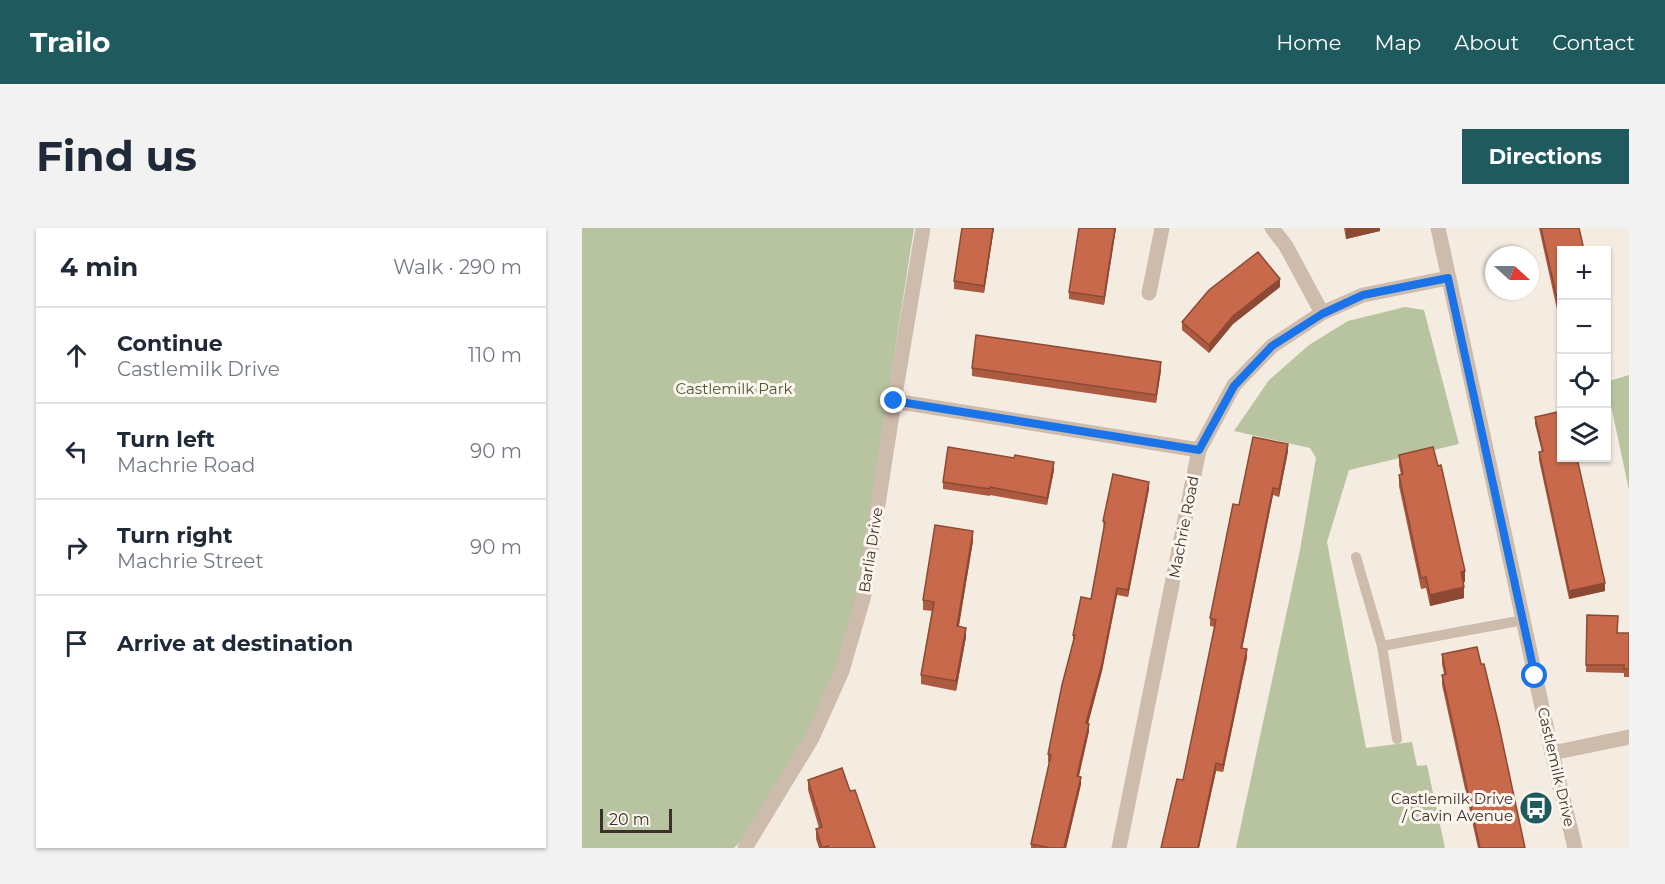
<!DOCTYPE html>
<html lang="en">
<head>
<meta charset="utf-8">
<style>
  body { margin:0; font-family:Montserrat,sans-serif; background:#f2f2f3; color:#1f2937 }
  .controls { position:absolute; right:18px; top:18px; display:grid; overflow:hidden; border-radius:0px; box-shadow:0 2px 4px #0004 }
  .controls button { width:54px; height:54px; display:grid; place-items:center; padding:0; border:0; border-bottom:2px solid #e0e1e3; background:#fff; color:#1f2937; font:30px sans-serif }
  .compass { position:absolute; left:903px; top:18px; width:54px; height:54px; border-radius:50%; background:#fff; box-shadow:0 2px 4px #0004; rotate:111deg }
  .scale { position:absolute; left:18px; bottom:15px; width:72px; box-sizing:border-box; padding-left:6px; border:3px solid #3b302b; border-top:0; font-size:16px; line-height:21px; white-space:nowrap; color:#3b302b; -webkit-text-stroke:4px #fbf5ee; paint-order:stroke }
  .stop { position:absolute; width:18px; height:18px; margin:-14px; border:4px solid #1a73e8; border-radius:50%; background:#fff }
  .stop.end { background:#1a73e8; border-color:#fff; box-shadow:0 2px 6px #0008 }
  .list { margin:0; padding:0; list-style:none }
  h2 { display:flex; justify-content:space-between; align-items:center; height:78px; margin:0; padding:0 24px; font-size:26px }
  h2 small { font-size:20px; font-weight:400; color:#747a83 }
  .list li { display:grid; grid-template-columns:39px 1fr auto; gap:18px; align-items:center; box-sizing:border-box; height:96px; padding:0 24px; border-top:2px solid #e0e1e3 }
  .list b { display:block; font-size:22px; white-space:nowrap }
  .list p { margin:0; font-size:20px; white-space:nowrap; color:#747a83 }
  .list em { font-size:20px; font-style:normal; color:#747a83 }
  .icon { flex:none; width:33px; height:33px; fill:none; stroke:currentColor; stroke-width:2; stroke-linecap:round; stroke-linejoin:round }
  .map { position:relative; flex:none; width:1047px; height:620px; overflow:hidden; border-radius:0px }
  header { display:flex; align-items:center; gap:36px; box-sizing:border-box; height:84px; padding:0 30px; background:#1f5a5e; color:#fff }
  header strong { font-size:28px }
  nav { display:flex; gap:33px; margin-inline-start:auto; font-size:21px }
  .intro { display:flex; align-items:center; justify-content:space-between; box-sizing:border-box; height:144px; padding:0 36px }
  h1 { margin:0; font-size:42px }
  .button { padding:15px 27px; border-radius:0px; background:#1f5a5e; color:#fff; font-size:21px; font-weight:700 }
  main { display:flex; gap:36px; padding:0 36px }
  aside { flex:1; background:#fff; border-radius:0px; box-shadow:0 2px 4px #0004 }
  .map>svg:first-child { display:block }
  .green { fill:#b8c4a0 }
  .lines { fill:none; stroke-linecap:round; stroke-linejoin:round }
  .service { stroke:#cdbbac; stroke-width:10 }
  .minor { stroke:#cdbbac; stroke-width:15 }
  .tertiary { stroke:#cdbbac; stroke-width:15 }
  .wall { fill:#ac5a40 }
  .shaded-wall { fill:#8c4a34 }
  .building { fill:#c8694b; stroke:#8c4a34; stroke-width:1.5 }
  .route { stroke:#1a73e8; stroke-width:8 }
  .labels { text-anchor:middle; stroke-width:6; stroke-linejoin:round; paint-order:stroke }
  .park-label { font-size:15px; fill:#4a5a2e; stroke:#fbf5ee }
  .street-label { font-size:15px; fill:#3b302b; stroke:#fbf5ee }
  .poi-label { font-size:15px; fill:#3b302b; stroke:#fbf5ee; text-anchor:end }
</style>
</head>
<body>
<header>
<strong>Trailo</strong>
<nav><a>Home</a><a>Map</a><a>About</a><a>Contact</a></nav>
</header>
<div class="intro"><h1>Find us</h1><a class="button">Directions</a></div>
<main>
<aside>
<h2>4 min<small>Walk · 290 m</small></h2>
<ul class="list">
<li><svg class="icon" aria-label="ahead" viewBox="0 0 24 24"><path d="M12 20V5M6 11l6-6 6 6"/></svg><div><b>Continue</b><p>Castlemilk Drive</p></div><em>110 m</em></li>
<li><svg class="icon" aria-label="left" viewBox="0 0 24 24"><path d="M17 20v-9H6M10 6l-5 5 5 5"/></svg><div><b>Turn left</b><p>Machrie Road</p></div><em>90 m</em></li>
<li><svg class="icon" aria-label="right" viewBox="0 0 24 24"><path d="M7 20v-9h11M14 6l5 5-5 5"/></svg><div><b>Turn right</b><p>Machrie Street</p></div><em>90 m</em></li>
<li><svg class="icon" aria-label="arrive" viewBox="0 0 24 24"><path d="M6 21V4h12l-3 4 3 4H6"/></svg><div><b>Arrive at destination</b></div></li>
</ul>
</aside>
<div class="map">
<svg width="1047" height="620" viewBox="0 0 1047 620">
  <rect width="100%" height="100%" fill="#f4ebe1"/>
  <!-- green -->
  <g class="green">
    <path d="M 0,0 L 332,0 L 274,373 L 254,445 L 222,512 L 158,614 L 152,620 L 0,620 Z"/>
    <path d="M 823,79 L 842,82 L 877,216 L 767,242 L 745,314 L 784,520 L 830,514 L 835,538 L 845,537 L 863,620 L 654,620 L 718,322 L 734,230 L 728,220 L 652,203 L 687,152 L 727,117 L 766,93 Z"/>
    <path d="M 1047,147 L 1047,262 L 1024,154 Z"/>
  </g>
  <g class="lines">
    <!-- service -->
    <g class="service">
      <path d="M 774,329 L 800,418 L 815,511"/>
      <path d="M 800,418 L 942,392"/>
    </g>
    <!-- minor -->
    <g class="minor">
      <path d="M 690,0 L 704,18 L 740,85"/>
      <path d="M 567,65 L 580,0"/>
      <path d="M 312,173 L 617,222"/>
      <path d="M 970,525 L 1047,509"/>
      <path d="M 163,620 L 230,510 L 260,443 L 282,367 L 312,173 L 341,0"/>
      <path d="M 537,620 L 617,222 L 652,157 L 690,118 L 740,85 L 781,67 L 866,50"/>
    </g>
    <!-- tertiary -->
    <path class="tertiary" d="M 856,0 L 970,525 L 993,620"/>
  </g>
  <!-- wall -->
  <g class="wall">
    <path d="M 380,0 L 412,0 L 402,65 L 372,61 L 372,53 Z"/>
    <path d="M 497,0 L 534,0 L 522,77 L 487,71 L 487,64 Z"/>
    <path d="M 762,0 L 798,0 L 798,3 L 764,11 Z"/>
    <path d="M 957,0 L 997,0 L 980,22 L 980,104 Z"/>
    <path d="M 698,59 L 651,96 L 627,125 L 600,102 L 600,94 Z"/>
    <path d="M 390,140 L 579,142 L 574,175 L 390,148 Z"/>
    <path d="M 953,189 L 1023,363 L 987,371 L 957,232 L 957,224 L 960,224 L 953,196 Z"/>
    <path d="M 706,223 L 697,269 L 691,267 L 660,420 L 665,429 L 641,544 L 634,543 L 617,620 L 579,620 L 601,552 L 633,399 L 628,398 L 628,390 L 657,277 Z"/>
    <path d="M 817,227 L 883,354 L 881,354 L 882,370 L 848,378 L 844,360 L 839,361 L 817,258 L 817,247 L 819,247 L 817,237 Z"/>
    <path d="M 472,242 L 465,277 L 408,267 L 408,268 L 361,261 L 361,254 Z"/>
    <path d="M 567,261 L 546,369 L 535,367 L 520,443 L 506,496 L 507,503 L 497,548 L 499,556 L 484,620 L 449,620 L 449,616 L 467,534 L 466,534 L 466,526 L 491,415 L 491,407 L 509,371 L 522,301 L 521,293 Z"/>
    <path d="M 391,313 L 377,398 L 384,409 L 374,463 L 339,456 L 339,447 L 350,383 L 341,382 L 341,372 Z"/>
    <path d="M 1005,387 L 1036,405 L 1047,405 L 1047,449 L 1042,449 L 1042,445 L 1004,444 Z"/>
    <path d="M 860,426 L 943,620 L 896,620 L 860,457 L 860,447 L 862,446 L 860,436 Z"/>
    <path d="M 226,552 L 268,563 L 293,620 L 237,620 L 234,611 L 234,601 L 237,600 L 226,562 Z"/>
  </g>
  <!-- shaded-wall -->
  <g class="shaded-wall">
    <path d="M 411,0 L 412,0 L 402,65 L 402,58 Z"/>
    <path d="M 533,0 L 534,0 L 522,77 L 522,69 Z"/>
    <path d="M 764,0 L 798,0 L 798,3 L 764,11 Z"/>
    <path d="M 698,51 L 698,59 L 651,96 L 627,125 L 627,117 L 651,88 Z"/>
    <path d="M 579,134 L 579,142 L 574,175 L 574,167 Z"/>
    <path d="M 706,216 L 706,223 L 697,269 L 697,261 Z"/>
    <path d="M 472,234 L 472,242 L 465,277 L 465,270 Z"/>
    <path d="M 567,254 L 567,261 L 546,369 L 546,362 Z"/>
    <path d="M 691,260 L 691,267 L 659,427 L 659,420 Z"/>
    <path d="M 391,303 L 391,313 L 375,408 L 375,398 Z"/>
    <path d="M 883,343 L 883,354 L 879,355 L 879,344 Z"/>
    <path d="M 1023,355 L 1023,363 L 987,371 L 987,363 Z"/>
    <path d="M 882,359 L 882,370 L 848,378 L 848,367 Z"/>
    <path d="M 535,360 L 535,367 L 520,443 L 504,503 L 504,495 Z"/>
    <path d="M 384,400 L 384,409 L 374,463 L 374,453 Z"/>
    <path d="M 665,421 L 665,429 L 641,544 L 641,537 Z"/>
    <path d="M 507,496 L 507,503 L 495,556 L 495,548 Z"/>
    <path d="M 634,535 L 634,543 L 617,620 L 616,620 Z"/>
    <path d="M 499,549 L 499,556 L 484,620 L 482,620 Z"/>
  </g>
  <!-- building -->
  <g class="building">
    <path d="M 380,0 L 411,0 L 402,58 L 372,53 Z"/>
    <path d="M 497,0 L 533,0 L 522,69 L 487,64 Z"/>
    <path d="M 959,0 L 997,0 L 1002,22 L 980,22 L 980,93 Z"/>
    <path d="M 676,24 L 698,51 L 651,88 L 627,117 L 600,94 L 627,62 Z"/>
    <path d="M 394,107 L 579,134 L 574,167 L 390,140 Z"/>
    <path d="M 980,183 L 980,230 L 995,230 L 1023,355 L 987,363 L 957,224 L 961,223 L 953,189 Z"/>
    <path d="M 671,209 L 706,216 L 697,261 L 691,260 L 659,420 L 665,421 L 641,537 L 634,535 L 616,620 L 579,620 L 595,551 L 601,552 L 634,392 L 628,390 L 651,276 L 657,277 Z"/>
    <path d="M 366,219 L 432,230 L 433,227 L 472,234 L 465,270 L 408,259 L 408,261 L 361,254 Z"/>
    <path d="M 851,219 L 856,238 L 859,237 L 883,343 L 879,344 L 882,359 L 848,367 L 844,349 L 839,350 L 817,247 L 821,246 L 817,227 Z"/>
    <path d="M 531,246 L 567,254 L 546,362 L 535,360 L 520,436 L 504,495 L 507,496 L 495,548 L 499,549 L 482,620 L 468,620 L 449,616 L 469,527 L 466,526 L 480,457 L 493,407 L 491,407 L 499,369 L 509,371 L 523,294 L 521,293 Z"/>
    <path d="M 353,297 L 391,303 L 375,398 L 384,400 L 374,453 L 339,447 L 352,374 L 341,372 Z"/>
    <path d="M 1005,387 L 1036,388 L 1035,405 L 1047,405 L 1047,441 L 1042,441 L 1042,437 L 1004,437 Z"/>
    <path d="M 895,419 L 899,436 L 902,436 L 917,498 L 943,620 L 898,620 L 860,447 L 864,446 L 860,426 Z"/>
    <path d="M 260,540 L 268,563 L 273,562 L 293,620 L 247,620 L 246,618 L 240,620 L 234,601 L 240,599 L 226,552 Z"/>
  </g>
  <g class="lines">
    <!-- route -->
    <path class="route" d="M 312,173 L 617,222 L 652,158 L 690,118 L 740,86 L 781,67 L 866,50 L 953,448"/>
  </g>
  <!-- icons -->
  <defs>
    <g id="bus-disc" transform="scale(1.725)"><circle r="9.5" fill="#1f5a5e" stroke="#fbf5ee"/><path d="M-5-6H5V4H4V6H2V4H-2V6H-4V4H-5ZM-3.5-4V0h7V-4ZM-3.5 1.2v1.5H-2V1.2ZM2 1.2v1.5H3.5V1.2Z" fill="#fff"/></g>
  </defs>
  <g fill-rule="evenodd">
    <use href="#bus-disc" x="954" y="580"/>
  </g>
  <g class="labels">
    <!-- park labels -->
    <g class="park-label">
      <text x="152" y="166">Castlemilk Park</text>
    </g>
    <!-- street labels -->
    <g class="street-label">
      <text transform="translate(602 299) rotate(-79)" y="5">Machrie Road</text>
      <text transform="translate(289 322) rotate(-81)" y="5">Barlia Drive</text>
      <text transform="translate(974 539) rotate(77)" y="5">Castlemilk Drive</text>
    </g>
    <!-- poi labels -->
    <g class="poi-label">
      <text x="931" y="576">Castlemilk Drive<tspan x="931" dy="17">/ Cavin Avenue</tspan></text>
    </g>
  </g>
</svg>
<div class="controls">
<button>+</button>
<button>−</button>
<button><svg class="icon" aria-label="locate" viewBox="0 0 24 24"><circle cx="12" cy="12" r="6"/><path d="M12 2v4M12 18v4M2 12h4M18 12h4"/></svg></button>
<button><svg class="icon" aria-label="layers" viewBox="0 0 24 24"><path d="M12 4l9 5-9 5-9-5zM3 14l9 5 9-5"/></svg></button>
</div>
<svg class="compass" viewBox="-18 -18 36 36"><path d="M0-13l5 13h-10z" fill="#e53935"/><path d="M0 13l5-13h-10z" fill="#747a83"/></svg>
<div class="scale">20 m</div>
<div class="stop" style="left:953px;top:448px"></div>
<div class="stop end" style="left:312px;top:173px"></div>
</div>
</main>
</body>
</html>
